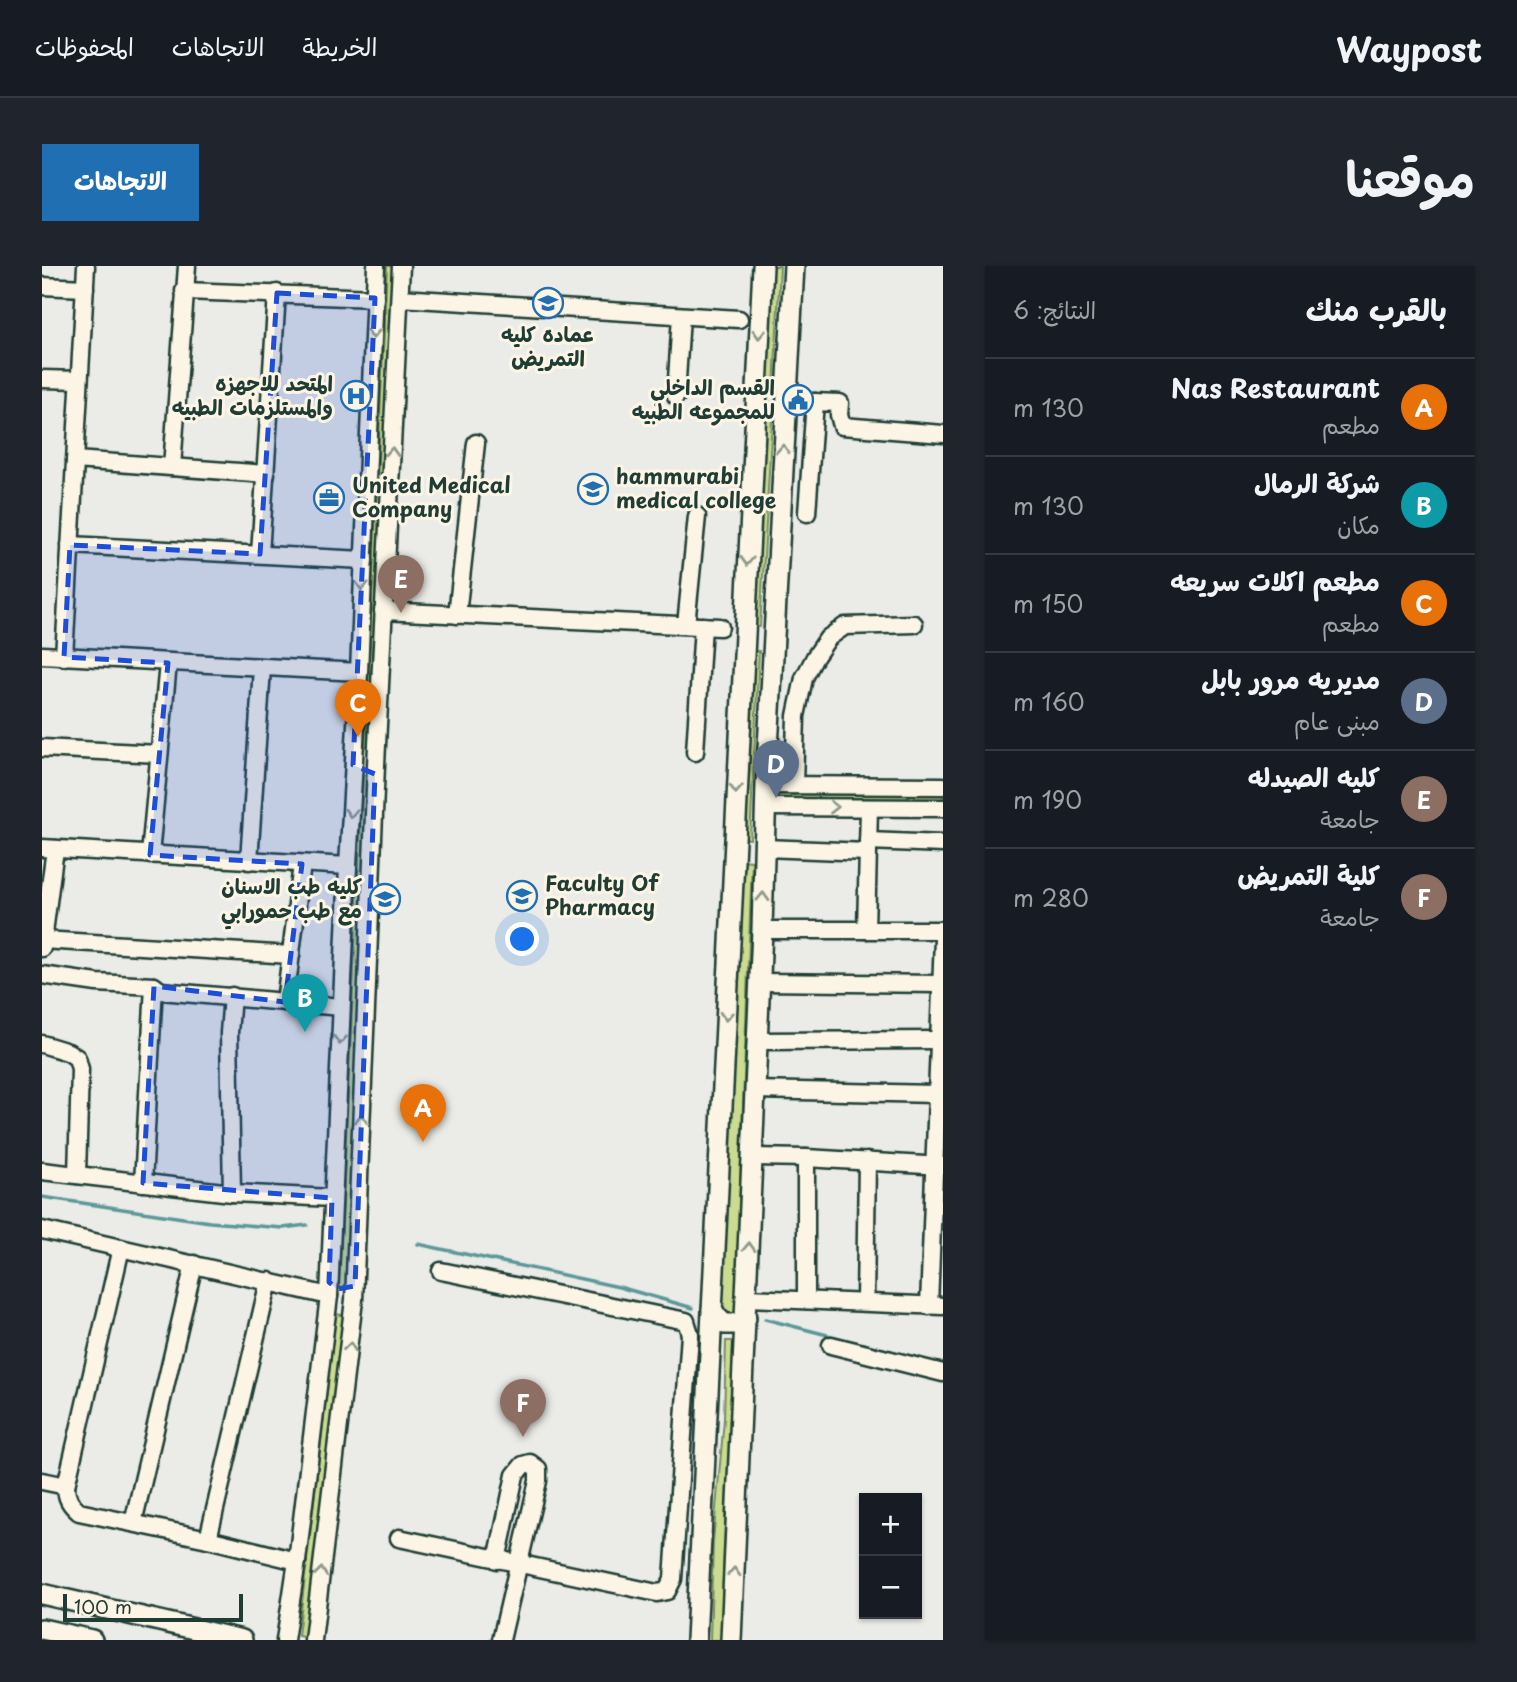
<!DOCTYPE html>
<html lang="ar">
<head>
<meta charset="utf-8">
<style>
  body { margin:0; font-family:"Playpen Sans","Playpen Sans Arabic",sans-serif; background:#20242c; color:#f1f3f6; direction:rtl }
  .controls { position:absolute; right:21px; bottom:21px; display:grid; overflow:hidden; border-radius:0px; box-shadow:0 2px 5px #0004 }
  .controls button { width:63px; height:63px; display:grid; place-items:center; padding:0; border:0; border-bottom:2px solid #363941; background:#171b24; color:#f1f3f6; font:35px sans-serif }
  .scale { position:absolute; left:21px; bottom:18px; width:180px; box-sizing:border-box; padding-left:7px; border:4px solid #1f3d34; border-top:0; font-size:19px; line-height:24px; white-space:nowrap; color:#1f3d34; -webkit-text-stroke:5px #fcf5e5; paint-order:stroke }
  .you { position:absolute; left:481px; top:674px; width:24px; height:24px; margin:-18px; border:5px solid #fff; border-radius:50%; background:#1a73e8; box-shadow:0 0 0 10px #1a73e833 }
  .badge { display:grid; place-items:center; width:46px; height:46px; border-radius:50%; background:#1f6fb2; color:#fff; font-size:23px; font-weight:700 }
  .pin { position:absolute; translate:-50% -58px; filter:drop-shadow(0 2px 4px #0008) }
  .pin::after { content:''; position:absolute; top:37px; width:24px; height:21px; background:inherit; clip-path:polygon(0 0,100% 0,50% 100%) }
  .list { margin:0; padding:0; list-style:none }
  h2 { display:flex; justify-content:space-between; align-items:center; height:91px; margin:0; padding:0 28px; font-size:30px }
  h2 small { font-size:23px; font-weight:400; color:#9ea1a6 }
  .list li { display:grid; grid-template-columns:46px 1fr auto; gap:21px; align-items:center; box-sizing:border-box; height:98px; padding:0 28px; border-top:2px solid #363941 }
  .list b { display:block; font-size:26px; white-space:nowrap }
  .list p { margin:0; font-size:23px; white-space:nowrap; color:#9ea1a6 }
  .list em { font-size:23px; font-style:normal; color:#9ea1a6 }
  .map { position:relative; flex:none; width:901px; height:1374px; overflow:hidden; direction:ltr; border-radius:0px }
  header { display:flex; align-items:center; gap:42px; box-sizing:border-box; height:98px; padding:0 35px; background:#171b24; border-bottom:2px solid #363941 }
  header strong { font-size:33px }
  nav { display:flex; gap:38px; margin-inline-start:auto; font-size:24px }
  .intro { display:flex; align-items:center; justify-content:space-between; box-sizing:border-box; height:168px; padding:0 42px }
  h1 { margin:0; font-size:49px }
  .button { padding:18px 32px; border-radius:0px; background:#1f6fb2; color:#fff; font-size:24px; font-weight:700 }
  main { display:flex; gap:42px; padding:0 42px }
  aside { flex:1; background:#171b24; border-radius:0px; box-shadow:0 2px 5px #0004 }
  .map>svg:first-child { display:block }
  .green { fill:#cbdb8f; stroke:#758c62; stroke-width:2 }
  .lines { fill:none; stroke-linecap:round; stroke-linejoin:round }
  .stream { stroke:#5c9899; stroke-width:3.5 }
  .minor-casing { stroke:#1f3d34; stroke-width:21 }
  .major-casing { stroke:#1f3d34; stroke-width:24 }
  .minor { stroke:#fcf5e5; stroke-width:16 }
  .major { stroke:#fcf5e5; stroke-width:19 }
  .oneway { stroke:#8e998c }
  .marked { fill:#1d4ed8; fill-opacity:0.2; stroke:#1d4ed8; stroke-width:5; stroke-dasharray:14 9; stroke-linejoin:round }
  .labels { text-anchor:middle; stroke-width:6; stroke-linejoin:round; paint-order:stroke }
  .poi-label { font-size:21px; font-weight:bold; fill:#1f3d34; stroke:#fcf5e5; text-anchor:end }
</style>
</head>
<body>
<header>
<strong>Waypost</strong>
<nav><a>الخريطة</a><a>الاتجاهات</a><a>المحفوظات</a></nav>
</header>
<div class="intro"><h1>موقعنا</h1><a class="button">الاتجاهات</a></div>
<main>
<aside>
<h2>بالقرب منك<small>النتائج: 6</small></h2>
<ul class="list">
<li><span class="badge" style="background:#e8710a">A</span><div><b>Nas Restaurant</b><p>مطعم</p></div><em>130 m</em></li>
<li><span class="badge" style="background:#0f9aa8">B</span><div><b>شركة الرمال</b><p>مكان</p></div><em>130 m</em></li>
<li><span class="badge" style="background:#e8710a">C</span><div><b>مطعم اكلات سريعه</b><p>مطعم</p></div><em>150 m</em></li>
<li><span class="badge" style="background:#5c6f8a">D</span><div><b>مديريه مرور بابل</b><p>مبنى عام</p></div><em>160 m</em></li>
<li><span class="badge" style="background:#8d6e63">E</span><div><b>كليه الصيدله</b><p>جامعة</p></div><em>190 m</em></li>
<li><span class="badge" style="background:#8d6e63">F</span><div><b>كلية التمريض</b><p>جامعة</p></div><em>280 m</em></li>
</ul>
</aside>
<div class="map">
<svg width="901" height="1374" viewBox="0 0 901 1374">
  <rect width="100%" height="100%" fill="#ebebe7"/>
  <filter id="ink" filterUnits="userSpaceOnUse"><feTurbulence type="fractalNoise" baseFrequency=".0143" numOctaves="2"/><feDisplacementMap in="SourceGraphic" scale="14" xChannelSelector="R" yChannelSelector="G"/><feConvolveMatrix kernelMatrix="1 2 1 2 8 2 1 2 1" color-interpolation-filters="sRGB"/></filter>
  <g filter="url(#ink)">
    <!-- green -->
    <g class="green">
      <path d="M 345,0 L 355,0 L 331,481 L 323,480 Z"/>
      <path d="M 726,0 L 738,0 L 732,124 L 721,124 Z"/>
      <path d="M 721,136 L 731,136 L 718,361 L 708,360 Z"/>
      <path d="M 707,385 L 717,385 L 708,573 L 699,572 Z"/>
      <path d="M 321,509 L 330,509 L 307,1022 L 297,1021 Z"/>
      <path d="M 736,524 L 901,528 L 901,539 L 735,535 Z"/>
      <path d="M 699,594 L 710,595 L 693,1056 L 680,1055 Z"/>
      <path d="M 294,1048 L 306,1050 L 266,1372 L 256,1370 Z"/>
      <path d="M 684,1075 L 694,1075 L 691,1157 L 685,1223 L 682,1279 L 679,1374 L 668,1374 L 671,1276 L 682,1153 Z"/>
    </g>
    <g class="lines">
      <!-- stream -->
      <g class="stream">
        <path d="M 0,931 L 168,956 L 241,962 L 265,959"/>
        <path d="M 376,978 L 577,1021 L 651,1042"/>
        <path d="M 723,1053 L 879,1093"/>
      </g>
      <!-- minor casing -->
      <g class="minor-casing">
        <g id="minor">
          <path d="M 0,20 L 43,22"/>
          <path d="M 142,25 L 333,32"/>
          <path d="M 358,32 L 697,53"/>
          <path d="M 0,113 L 37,114"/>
          <path d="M 634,130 L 639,50"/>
          <path d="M 744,135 L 798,137 L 797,149 L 800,160 L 901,168"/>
          <path d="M 33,194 L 224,208"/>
          <path d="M 130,201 L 145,0"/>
          <path d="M 765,247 L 773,136"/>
          <path d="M 28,279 L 322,294"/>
          <path d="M 218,288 L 235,27"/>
          <path d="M 341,345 L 678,361"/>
          <path d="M 415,349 L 434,177"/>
          <path d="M 644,359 L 655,250"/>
          <path d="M 0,389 L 317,406"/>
          <path d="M 22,391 L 44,0"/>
          <path d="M 0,482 L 117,488"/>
          <path d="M 653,486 L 661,360"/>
          <path d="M 724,519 L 901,520"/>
          <path d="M 752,519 L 754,450 L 762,412 L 773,391 L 786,372 L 803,360 L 872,358"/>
          <path d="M 724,541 L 901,542"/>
          <path d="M 826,575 L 901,578"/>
          <path d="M 0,582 L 306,600"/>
          <path d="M 722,582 L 826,586"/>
          <path d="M 108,589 L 126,397"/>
          <path d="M 207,595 L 220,402"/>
          <path d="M 720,664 L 901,664"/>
          <path d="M 824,664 L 827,542"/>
          <path d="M 0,674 L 249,689"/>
          <path d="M 0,682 L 13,583"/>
          <path d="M 0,709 L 55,717 L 112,720 L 119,725 L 299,741"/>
          <path d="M 718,716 L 899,718"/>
          <path d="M 190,730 L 187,767 L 190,927"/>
          <path d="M 243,736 L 260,598"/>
          <path d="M 715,775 L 897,774"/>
          <path d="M 0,778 L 26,786 L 35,792 L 38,803 L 35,909"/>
          <path d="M 712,824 L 894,828"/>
          <path d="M 710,891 L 764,892 L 900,900"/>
          <path d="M 764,892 L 764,1034"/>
          <path d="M 0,905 L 190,927 L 290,932"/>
          <path d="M 101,917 L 112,720"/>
          <path d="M 0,964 L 287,1030"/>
          <path d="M 79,982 L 24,1220 C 24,1232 28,1238 37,1246 L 166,1273 L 255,1295"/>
          <path d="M 705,1032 L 901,1040"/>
          <path d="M 823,1036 L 825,895"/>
          <path d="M 887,1040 L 901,672"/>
          <path d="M 789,1079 L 901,1107"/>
          <path d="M 0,1215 L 24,1220"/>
          <path d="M 91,1257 L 152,998"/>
          <path d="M 357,1272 L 615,1327 L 625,1325 L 631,1313 L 648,1068 L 644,1055 L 399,1005"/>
          <path d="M 166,1273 L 227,1015"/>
          <path d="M 455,1294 L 473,1209 L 481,1199 L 488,1197 L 496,1203 L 496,1215 L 459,1374"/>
          <path d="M 243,1374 L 255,1295 L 287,1030 L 306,600 L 317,406 L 334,0"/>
          <path d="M 271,1374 L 312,1034 L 334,499 L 359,0"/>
        </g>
      </g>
      <!-- major casing -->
      <g class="major-casing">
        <g id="major">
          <path d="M 670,1043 L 675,1051 L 682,1058 L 694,1058 L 704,1052"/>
          <path d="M 0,1328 L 200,1374"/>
          <path d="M 0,1363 L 50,1374"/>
          <path d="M 654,1374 L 721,0"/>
          <path d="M 689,1374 L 720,664 L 724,519 L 752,0"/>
        </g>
      </g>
      <!-- minor -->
      <use href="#minor" class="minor"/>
      <!-- major -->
      <use href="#major" class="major"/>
    </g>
    <!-- one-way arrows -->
    <defs><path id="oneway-chevron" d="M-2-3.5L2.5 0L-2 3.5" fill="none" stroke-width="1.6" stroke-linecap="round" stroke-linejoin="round" transform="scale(1.75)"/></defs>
    <g class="oneway">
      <use href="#oneway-chevron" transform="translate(331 68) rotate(92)"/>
      <use href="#oneway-chevron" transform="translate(717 68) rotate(93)"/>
      <use href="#oneway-chevron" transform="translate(741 183) rotate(-87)"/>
      <use href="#oneway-chevron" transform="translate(350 186) rotate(-87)"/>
      <use href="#oneway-chevron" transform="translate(705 295) rotate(93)"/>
      <use href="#oneway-chevron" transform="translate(320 320) rotate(92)"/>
      <use href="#oneway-chevron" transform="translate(694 523) rotate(93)"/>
      <use href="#oneway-chevron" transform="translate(792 541)"/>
      <use href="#oneway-chevron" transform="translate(309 547) rotate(93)"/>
      <use href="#oneway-chevron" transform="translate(721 631) rotate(-88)"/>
      <use href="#oneway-chevron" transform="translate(684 750) rotate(93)"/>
      <use href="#oneway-chevron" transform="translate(298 774) rotate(93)"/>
      <use href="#oneway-chevron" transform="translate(319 853) rotate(-88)"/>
      <use href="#oneway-chevron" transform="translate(707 981) rotate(-88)"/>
      <use href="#oneway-chevron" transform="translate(308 1081) rotate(-83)"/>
      <use href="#oneway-chevron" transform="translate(279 1306) rotate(-83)"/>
      <use href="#oneway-chevron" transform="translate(692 1306) rotate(-87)"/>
    </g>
  </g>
  <!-- marked area -->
  <path class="marked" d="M 235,27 L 333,32 L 311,499 L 333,508 L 313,1020 L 295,1023 L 287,1016 L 290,932 L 101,917 L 112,720 L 243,736 L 260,598 L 108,589 L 126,397 L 22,391 L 28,279 L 218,288 Z"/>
  <!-- icons -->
  <defs>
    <g id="university-ring" transform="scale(1.575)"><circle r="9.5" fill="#fcf5e5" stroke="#1f6fb2" stroke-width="1.5"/><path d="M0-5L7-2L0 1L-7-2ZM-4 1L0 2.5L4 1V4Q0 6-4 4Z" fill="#1f6fb2"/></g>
    <g id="hospital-ring" transform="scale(1.575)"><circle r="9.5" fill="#fcf5e5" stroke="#1f6fb2" stroke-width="1.5"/><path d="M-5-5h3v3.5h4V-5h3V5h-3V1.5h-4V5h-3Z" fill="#1f6fb2"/></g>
    <g id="civic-ring" transform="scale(1.575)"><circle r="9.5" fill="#fcf5e5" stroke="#1f6fb2" stroke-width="1.5"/><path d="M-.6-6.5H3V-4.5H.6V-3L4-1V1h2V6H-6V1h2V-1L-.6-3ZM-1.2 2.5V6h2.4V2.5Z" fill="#1f6fb2"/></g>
    <g id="office-ring" transform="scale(1.575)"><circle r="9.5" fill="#fcf5e5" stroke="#1f6fb2" stroke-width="1.5"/><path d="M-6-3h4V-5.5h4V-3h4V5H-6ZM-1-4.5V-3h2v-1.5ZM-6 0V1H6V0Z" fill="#1f6fb2"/></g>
  </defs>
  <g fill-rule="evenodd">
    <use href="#university-ring" x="506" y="37"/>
    <use href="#hospital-ring" x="314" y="130"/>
    <use href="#civic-ring" x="756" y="134"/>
    <use href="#university-ring" x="551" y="223"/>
    <use href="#office-ring" x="287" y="232"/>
    <use href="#university-ring" x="480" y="630"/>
    <use href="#university-ring" x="343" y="633"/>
  </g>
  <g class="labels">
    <!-- poi labels -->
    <g class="poi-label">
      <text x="506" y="76" text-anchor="middle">عماده كليه<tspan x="506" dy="24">التمريض</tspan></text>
      <text x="291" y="125">المتحد للاجهزه<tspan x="291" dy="24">والمستلزمات الطبيه</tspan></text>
      <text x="733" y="129">القسم الداخلي<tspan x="733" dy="24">للمجموعه الطبيه</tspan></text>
      <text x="574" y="218" text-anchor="start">hammurabi<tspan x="574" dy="24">medical college</tspan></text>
      <text x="310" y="227" text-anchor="start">United Medical<tspan x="310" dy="24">Company</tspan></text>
      <text x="503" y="625" text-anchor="start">Faculty Of<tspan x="503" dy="24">Pharmacy</tspan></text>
      <text x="320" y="628">كليه طب الاسنان<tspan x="320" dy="24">مع طب حمورابي</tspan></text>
    </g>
  </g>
</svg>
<div class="controls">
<button>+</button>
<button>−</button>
</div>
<div class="scale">100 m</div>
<div class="you"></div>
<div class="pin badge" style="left:381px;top:876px;background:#e8710a">A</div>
<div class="pin badge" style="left:263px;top:766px;background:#0f9aa8">B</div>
<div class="pin badge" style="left:316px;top:471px;background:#e8710a">C</div>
<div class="pin badge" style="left:734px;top:532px;background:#5c6f8a">D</div>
<div class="pin badge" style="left:359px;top:347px;background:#8d6e63">E</div>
<div class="pin badge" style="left:481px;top:1171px;background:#8d6e63">F</div>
</div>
</main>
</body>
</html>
